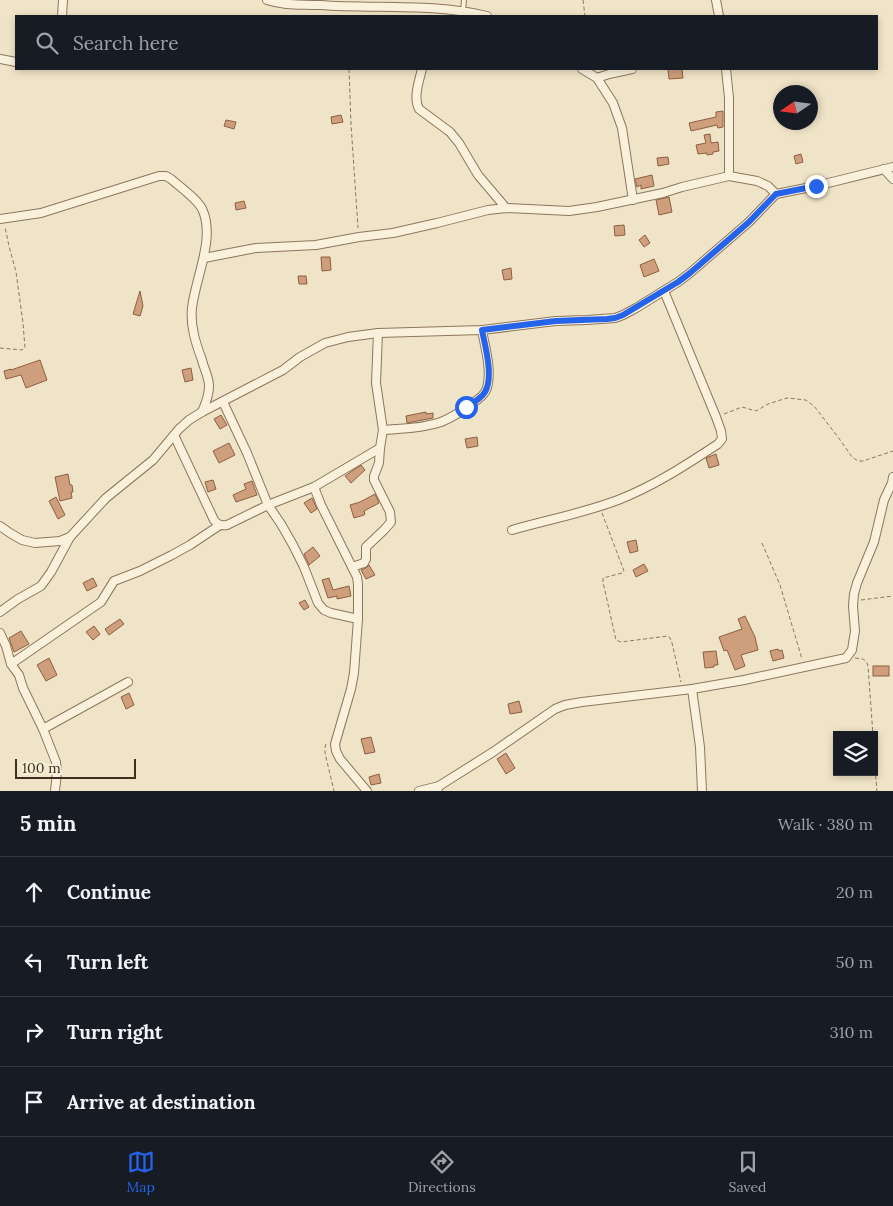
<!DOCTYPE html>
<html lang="en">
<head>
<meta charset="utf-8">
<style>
  body { margin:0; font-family:Lora,serif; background:#20242c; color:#f1f3f6 }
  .controls { position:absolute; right:15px; bottom:15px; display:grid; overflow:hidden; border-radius:0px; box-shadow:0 2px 8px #0003 }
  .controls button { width:45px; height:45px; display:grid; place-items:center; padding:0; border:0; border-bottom:1px solid #363941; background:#171b24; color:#f1f3f6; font:25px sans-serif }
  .compass { position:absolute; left:773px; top:85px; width:45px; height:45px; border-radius:50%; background:#171b24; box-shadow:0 2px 8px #0003; rotate:257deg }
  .scale { position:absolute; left:15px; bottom:12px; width:121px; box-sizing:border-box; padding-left:5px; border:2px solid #3d2e20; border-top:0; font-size:14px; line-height:18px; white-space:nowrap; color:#3d2e20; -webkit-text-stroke:4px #f7eed8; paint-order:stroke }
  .stop { position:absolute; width:15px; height:15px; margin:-11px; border:4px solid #2563eb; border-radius:50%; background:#fff }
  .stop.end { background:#2563eb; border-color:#fff; box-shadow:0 1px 5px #0008 }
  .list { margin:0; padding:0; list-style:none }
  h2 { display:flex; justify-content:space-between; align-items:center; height:65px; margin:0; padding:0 20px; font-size:21px }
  h2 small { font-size:16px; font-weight:400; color:#9ea1a6 }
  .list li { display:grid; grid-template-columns:32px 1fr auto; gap:15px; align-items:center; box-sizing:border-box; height:70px; padding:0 20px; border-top:1px solid #363941 }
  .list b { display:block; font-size:19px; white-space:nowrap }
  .list em { font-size:16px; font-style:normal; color:#9ea1a6 }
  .icon { flex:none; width:28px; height:28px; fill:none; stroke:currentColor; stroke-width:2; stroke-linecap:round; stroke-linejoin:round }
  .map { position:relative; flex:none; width:893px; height:791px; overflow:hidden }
  .search { position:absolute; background:#171b24; box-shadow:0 2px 8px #0003; left:15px; right:15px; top:15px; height:55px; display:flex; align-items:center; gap:12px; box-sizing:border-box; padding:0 18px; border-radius:0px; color:#9ea1a6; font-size:19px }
  .sheet { height:345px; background:#171b24 }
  nav { display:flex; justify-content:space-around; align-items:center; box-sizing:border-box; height:70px; border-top:1px solid #363941; background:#171b24; font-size:14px; color:#9ea1a6 }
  nav a { display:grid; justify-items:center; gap:2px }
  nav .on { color:#2563eb }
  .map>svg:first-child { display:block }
  .building { fill:#cf9f7d; stroke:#8d5f41 }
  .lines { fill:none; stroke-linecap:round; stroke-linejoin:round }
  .lane-casing { stroke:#8d765c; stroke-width:6 }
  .street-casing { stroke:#8d765c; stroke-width:10 }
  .path { stroke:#8d765c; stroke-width:1; stroke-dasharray:4 2.5; stroke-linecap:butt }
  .lane { stroke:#faf1dc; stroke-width:4 }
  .street { stroke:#faf1dc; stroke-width:8 }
  .route { stroke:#2563eb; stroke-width:6 }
</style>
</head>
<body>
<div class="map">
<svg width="893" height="791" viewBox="0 0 893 791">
  <rect width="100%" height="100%" fill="#f0e4c8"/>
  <!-- building -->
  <g class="building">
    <path d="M 668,69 L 682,69 L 683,78 L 669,79 Z"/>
    <path d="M 723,111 L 723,127 L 718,128 L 717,125 L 691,131 L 689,123 L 716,117 L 716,112 Z"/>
    <path d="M 341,115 L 343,122 L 332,124 L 331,117 Z"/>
    <path d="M 226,120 L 236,122 L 234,129 L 224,126 Z"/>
    <path d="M 710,134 L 711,143 L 718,142 L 719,151 L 713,152 L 713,154 L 707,155 L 707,153 L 698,154 L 696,145 L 706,143 L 704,135 Z"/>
    <path d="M 801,154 L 803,162 L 796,164 L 794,156 Z"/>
    <path d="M 668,157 L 669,164 L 658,166 L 657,158 Z"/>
    <path d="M 652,175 L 654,186 L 641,189 L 641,185 L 637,187 L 635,179 Z"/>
    <path d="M 669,197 L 672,212 L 659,215 L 656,200 Z"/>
    <path d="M 244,201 L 246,208 L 236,210 L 235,203 Z"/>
    <path d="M 624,225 L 625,235 L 615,236 L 614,226 Z"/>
    <path d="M 645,235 L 650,243 L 644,247 L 639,240 Z"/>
    <path d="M 321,257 L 330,257 L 331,270 L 322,271 Z"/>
    <path d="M 654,259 L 659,271 L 644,277 L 640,265 Z"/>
    <path d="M 511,268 L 512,279 L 504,280 L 502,270 Z"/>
    <path d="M 298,276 L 306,276 L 307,284 L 299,284 Z"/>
    <path d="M 140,291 L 143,306 L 140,316 L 133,314 Z"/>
    <path d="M 40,360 L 47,380 L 26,388 L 21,375 L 6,379 L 4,371 L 11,369 L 11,370 Z"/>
    <path d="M 191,368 L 193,380 L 185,382 L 182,370 Z"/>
    <path d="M 426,412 L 426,414 L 433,413 L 433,418 L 407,423 L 406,416 Z"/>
    <path d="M 221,415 L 227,425 L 220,429 L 214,419 Z"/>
    <path d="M 477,437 L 478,446 L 467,448 L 465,439 Z"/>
    <path d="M 229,443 L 235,455 L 219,463 L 213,451 Z"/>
    <path d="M 716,454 L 719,465 L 709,468 L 706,458 Z"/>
    <path d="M 361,465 L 365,470 L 351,483 L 345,476 Z"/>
    <path d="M 68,474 L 70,485 L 72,485 L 73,492 L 71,492 L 72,498 L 60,501 L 55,477 Z"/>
    <path d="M 213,480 L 216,489 L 208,492 L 205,482 Z"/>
    <path d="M 252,481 L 257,495 L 236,502 L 233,495 L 246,489 L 244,484 Z"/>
    <path d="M 375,494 L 379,503 L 364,511 L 365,514 L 364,515 L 354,518 L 350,505 L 360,502 Z"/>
    <path d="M 56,497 L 65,515 L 58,519 L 49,501 Z"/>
    <path d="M 312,498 L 317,509 L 311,513 L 304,503 Z"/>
    <path d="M 636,540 L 638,551 L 630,553 L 627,542 Z"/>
    <path d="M 313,547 L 320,556 L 309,565 L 304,554 Z"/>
    <path d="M 644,564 L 648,571 L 636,577 L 633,570 Z"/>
    <path d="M 369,565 L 375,575 L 366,579 L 361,570 L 366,568 Z"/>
    <path d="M 93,578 L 97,586 L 87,591 L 83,583 Z"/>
    <path d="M 329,578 L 333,590 L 349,586 L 351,596 L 337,599 L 337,596 L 328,598 L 322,580 Z"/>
    <path d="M 305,600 L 309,607 L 304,610 L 299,603 Z"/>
    <path d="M 745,616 L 755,637 L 758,650 L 741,655 L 745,666 L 735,670 L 727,650 L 724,651 L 719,637 L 742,629 L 738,619 Z"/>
    <path d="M 120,619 L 124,624 L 109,635 L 105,629 Z"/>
    <path d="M 94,626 L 100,634 L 93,640 L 86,632 Z"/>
    <path d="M 21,631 L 29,644 L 14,652 L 9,638 Z"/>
    <path d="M 778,649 L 779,651 L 782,650 L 784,658 L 773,661 L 770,651 Z"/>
    <path d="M 716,651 L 718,665 L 714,665 L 714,667 L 705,668 L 703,652 Z"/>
    <path d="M 49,658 L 57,675 L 46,681 L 37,665 Z"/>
    <rect x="873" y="666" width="16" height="10"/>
    <path d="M 129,693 L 134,705 L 126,709 L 121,697 Z"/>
    <path d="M 519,701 L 522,712 L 510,714 L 508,704 Z"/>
    <path d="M 371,737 L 375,752 L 365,754 L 361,739 Z"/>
    <path d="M 506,753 L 515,768 L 506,774 L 497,759 Z"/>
    <path d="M 379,774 L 381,783 L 371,785 L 369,777 Z"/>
  </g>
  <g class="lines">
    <!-- lane casing -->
    <g class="lane-casing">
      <path id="lane" d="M 463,11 L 464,0"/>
    </g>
    <!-- street casing -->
    <g class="street-casing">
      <g id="street">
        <path d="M 267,0 C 285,6 302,4 320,5 C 376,9 433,3 487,16"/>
        <path d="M 716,0 L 719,16"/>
        <path d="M 62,16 L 63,0"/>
        <path d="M 0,59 L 16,62"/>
        <path d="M 422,69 C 419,81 413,98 419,109 L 450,132 L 459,143 L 478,175 L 506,208"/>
        <path d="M 582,69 L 597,78 L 613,103 L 622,128 L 633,200"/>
        <path d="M 726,69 L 729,98 L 729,176"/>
        <path d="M 597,78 L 609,74 L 632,69"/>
        <path d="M 884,169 L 893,179"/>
        <path d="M 0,219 L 41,213 L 159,176 L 166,176 L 171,179 C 179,186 200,201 203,211 C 215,240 195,279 192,308 C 190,326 196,344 202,360 C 204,369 209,377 209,386 C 209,395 206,403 202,412"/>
        <path d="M 204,258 L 256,248 L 316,245 L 359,237 L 393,233 L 437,223 L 488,210 L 506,208 L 569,211 L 597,207 L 663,193 L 682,187 L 729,176 L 757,181 L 768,186 L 776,194"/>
        <path d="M 223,402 L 247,453 L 268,505 L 281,524 L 293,545 L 304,567 L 318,603 L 324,610 L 331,613 L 358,619"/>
        <path d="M 383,430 C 402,429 422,428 441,422 C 451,418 462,411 471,404 C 478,400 485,395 487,388 C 492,369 485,348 482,330"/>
        <path d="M 174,435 L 214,520 C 218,525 221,526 227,525 L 268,505 L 314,487 L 380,448"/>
        <path d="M 314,487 L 321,505 L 357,577 L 358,584 L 358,619 L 354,673 L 351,689 L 335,744 L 336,751 L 340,759 L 367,791"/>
        <path d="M 0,526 L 10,533 L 22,540 L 35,543 L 60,541 L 70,537 L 106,498 L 153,460 L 179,429 L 189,420 L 202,412 L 283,370 L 300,357 L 325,343 L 348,337 L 378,333 L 482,330 L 556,321 L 587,320 L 615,318 L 623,315 L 636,308 L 678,282 L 690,273 L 749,222 L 776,194 L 816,186 L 893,167"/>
        <path d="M 512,530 C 547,520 584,513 618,500 C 654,486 686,465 718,444 L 722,439 L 721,431 L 716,417 L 664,291"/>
        <path d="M 352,567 L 364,563 L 366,559 L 366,547 L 384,530 L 391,522 L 390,512 L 374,480 L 374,476 L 379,463 L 380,448 L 383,430 L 376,383 L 378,333"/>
        <path d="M 0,612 L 18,599 L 41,586 L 51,572 L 70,537"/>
        <path d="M 0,633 L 6,646 L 11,664 L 19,675 L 23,688 L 43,729 L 56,762 L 57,772 L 55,791"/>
        <path d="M 11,664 L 101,602 L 114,581 L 140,571 L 172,555 L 190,545 L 220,525"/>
        <path d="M 692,689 L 700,747 L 702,791"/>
        <path d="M 43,729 L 128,682"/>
        <path d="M 419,791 L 439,786"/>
        <path d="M 437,791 L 439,786 L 493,752 L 555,709 L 565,705 L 582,702 L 692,689 L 744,680 L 846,658 L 852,650 L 855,631 L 853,606 L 854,594 L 857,583 L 874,542 L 884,500 L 892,483 L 893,477"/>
      </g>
    </g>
    <!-- path -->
    <g class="path">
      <path d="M 583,0 L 585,16"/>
      <path d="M 349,69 L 351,124 L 358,228"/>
      <path d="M 0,348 L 22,350 L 25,348 L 23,323 L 16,272 L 9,246 L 5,227"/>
      <path d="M 724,414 L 742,407 L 756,411 L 768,404 L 787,398 L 806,400 L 814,406 L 838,437 L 852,457 L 858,461 L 863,461 L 893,451"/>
      <path d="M 602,513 L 624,571 L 622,573 L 603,578 L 603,582 L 616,640 L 621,642 L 668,636 L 670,638 L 672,643 L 681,682"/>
      <path d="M 762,543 L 780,585 L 802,659"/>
      <path d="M 861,600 L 893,596"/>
      <path d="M 855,658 C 862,659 866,658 868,666 L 873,735"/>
      <path d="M 326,744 L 325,747 L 325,753 L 334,791"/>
      <path d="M 874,756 L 877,791"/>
    </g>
    <!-- lane -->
    <use href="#lane" class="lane"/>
    <!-- street -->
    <use href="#street" class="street"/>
  </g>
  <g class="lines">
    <!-- route -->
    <path class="route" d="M 466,407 C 473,403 481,399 485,392 C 494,377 485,346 482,330 L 556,321 L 607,319 L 615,318 L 623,315 L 678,282 L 690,273 L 749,222 L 776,194 L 816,186"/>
  </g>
</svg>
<div class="controls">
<button><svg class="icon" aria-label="layers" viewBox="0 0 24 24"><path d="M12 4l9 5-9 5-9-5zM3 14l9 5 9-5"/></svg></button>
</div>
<svg class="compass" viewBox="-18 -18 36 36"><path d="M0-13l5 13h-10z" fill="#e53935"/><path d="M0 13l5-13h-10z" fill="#9ea1a6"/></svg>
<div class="scale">100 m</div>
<div class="stop" style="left:466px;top:407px"></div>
<div class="stop end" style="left:816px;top:186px"></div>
<div class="search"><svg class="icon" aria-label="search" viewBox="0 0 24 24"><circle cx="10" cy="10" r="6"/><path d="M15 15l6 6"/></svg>Search here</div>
</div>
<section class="sheet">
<h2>5 min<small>Walk · 380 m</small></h2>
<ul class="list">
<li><svg class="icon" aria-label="ahead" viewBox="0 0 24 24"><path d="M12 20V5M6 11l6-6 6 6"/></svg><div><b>Continue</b></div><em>20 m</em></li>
<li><svg class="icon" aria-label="left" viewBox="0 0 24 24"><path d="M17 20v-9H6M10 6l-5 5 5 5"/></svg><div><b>Turn left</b></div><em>50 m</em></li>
<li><svg class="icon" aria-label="right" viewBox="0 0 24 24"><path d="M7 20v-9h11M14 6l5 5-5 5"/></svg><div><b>Turn right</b></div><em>310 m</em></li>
<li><svg class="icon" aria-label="arrive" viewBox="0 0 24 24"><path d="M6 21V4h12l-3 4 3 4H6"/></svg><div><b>Arrive at destination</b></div></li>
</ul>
</section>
<nav>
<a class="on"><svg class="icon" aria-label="map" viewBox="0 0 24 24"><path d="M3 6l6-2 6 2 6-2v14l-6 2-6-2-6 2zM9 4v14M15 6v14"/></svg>Map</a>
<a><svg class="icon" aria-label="directions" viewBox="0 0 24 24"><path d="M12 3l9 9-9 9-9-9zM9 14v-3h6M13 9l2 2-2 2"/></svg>Directions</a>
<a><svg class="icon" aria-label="saved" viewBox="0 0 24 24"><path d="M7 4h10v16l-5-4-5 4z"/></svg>Saved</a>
</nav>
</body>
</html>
